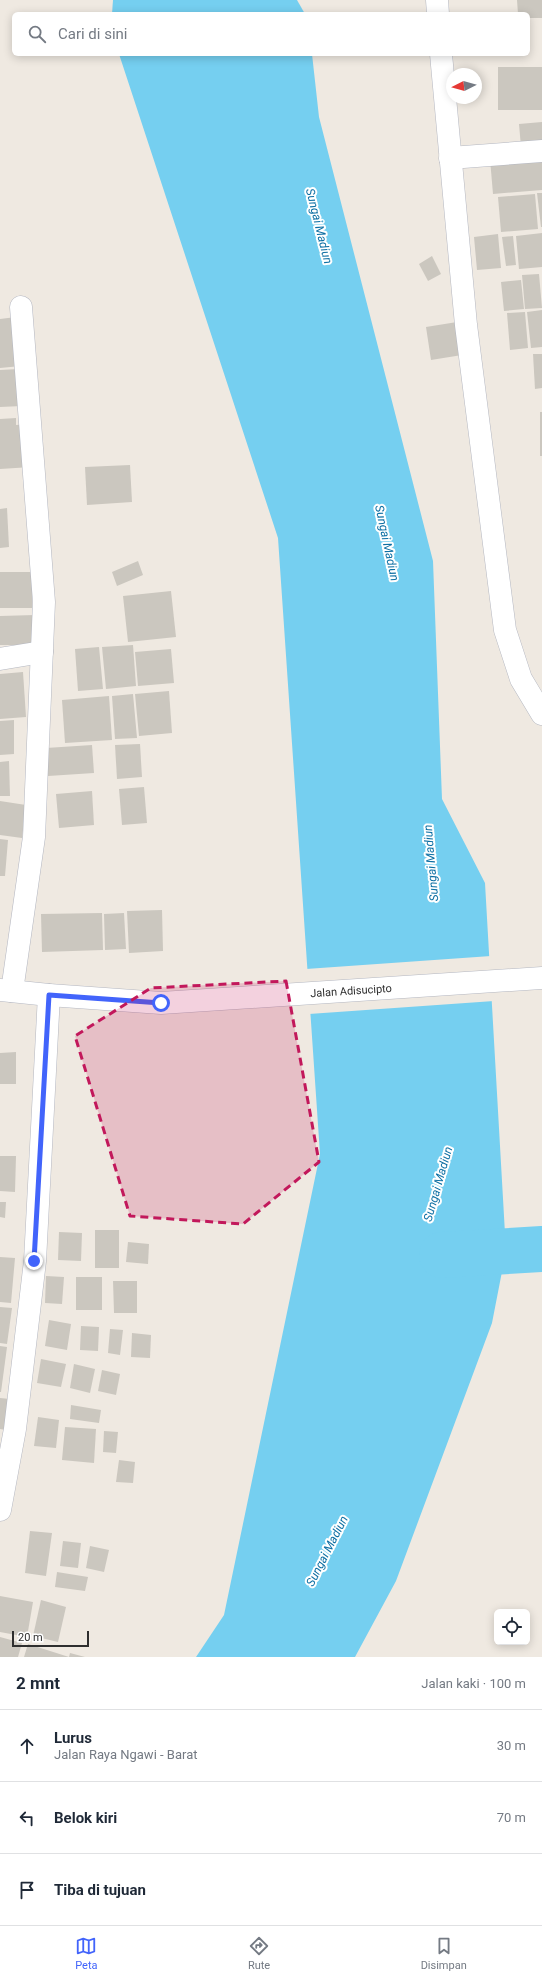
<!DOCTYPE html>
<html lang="id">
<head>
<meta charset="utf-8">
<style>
  body { margin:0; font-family:Roboto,sans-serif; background:#f6f6f7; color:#1f2937 }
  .controls { position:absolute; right:12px; bottom:12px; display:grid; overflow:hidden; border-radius:6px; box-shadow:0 2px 10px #0003 }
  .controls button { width:36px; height:36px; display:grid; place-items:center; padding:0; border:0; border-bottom:1px solid #e0e1e3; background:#fff; color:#1f2937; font:20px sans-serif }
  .compass { position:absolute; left:446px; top:68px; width:36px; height:36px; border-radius:50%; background:#fff; box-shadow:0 2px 10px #0003; rotate:264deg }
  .scale { position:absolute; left:12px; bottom:10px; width:77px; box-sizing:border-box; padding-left:4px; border:2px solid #2e2e2e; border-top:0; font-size:11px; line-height:14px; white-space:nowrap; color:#2e2e2e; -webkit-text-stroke:3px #fff; paint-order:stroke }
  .stop { position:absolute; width:12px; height:12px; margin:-9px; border:3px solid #4264fb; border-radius:50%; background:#fff }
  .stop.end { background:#4264fb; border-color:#fff; box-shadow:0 1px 4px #0008 }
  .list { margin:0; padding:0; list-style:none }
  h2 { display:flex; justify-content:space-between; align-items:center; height:52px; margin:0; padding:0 16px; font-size:17px }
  h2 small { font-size:13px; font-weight:400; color:#747a83 }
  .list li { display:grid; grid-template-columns:26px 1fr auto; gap:12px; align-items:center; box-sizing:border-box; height:72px; padding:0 16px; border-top:1px solid #e0e1e3 }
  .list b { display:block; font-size:15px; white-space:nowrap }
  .list p { margin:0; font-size:13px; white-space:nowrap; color:#747a83 }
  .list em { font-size:13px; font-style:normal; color:#747a83 }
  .icon { flex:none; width:22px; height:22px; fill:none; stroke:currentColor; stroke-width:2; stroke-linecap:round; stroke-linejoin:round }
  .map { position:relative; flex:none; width:542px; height:1657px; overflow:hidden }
  .search { position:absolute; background:#fff; box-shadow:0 2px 10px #0003; left:12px; right:12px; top:12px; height:44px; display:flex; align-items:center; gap:10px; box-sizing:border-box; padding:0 14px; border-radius:6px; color:#747a83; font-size:15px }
  .sheet { height:268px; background:#fff }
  nav { display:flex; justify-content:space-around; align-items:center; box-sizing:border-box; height:56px; border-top:1px solid #e0e1e3; background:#fff; font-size:11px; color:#747a83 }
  nav a { display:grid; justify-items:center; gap:2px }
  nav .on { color:#4264fb }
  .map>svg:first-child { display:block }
  .water { fill:#75cff0 }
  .pier { fill:#efe9e1 }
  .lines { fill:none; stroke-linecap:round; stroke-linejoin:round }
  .river { stroke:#75cff0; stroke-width:46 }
  .building { fill:#cbc7bf }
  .minor-casing { stroke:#b4b7c1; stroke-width:23 }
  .secondary-casing { stroke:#b4b7c1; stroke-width:23 }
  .minor { stroke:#fff; stroke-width:22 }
  .secondary { stroke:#fff; stroke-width:22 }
  .route { stroke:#4264fb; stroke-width:5 }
  .marked { fill:#c2185b; fill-opacity:0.2; stroke:#c2185b; stroke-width:3; stroke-dasharray:8 5; stroke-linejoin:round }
  .labels { text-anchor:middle; stroke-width:4; stroke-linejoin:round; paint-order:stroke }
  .street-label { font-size:11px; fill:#2e2e2e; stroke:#fff }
  .water-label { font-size:12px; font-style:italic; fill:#0d6fa3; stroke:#fff }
</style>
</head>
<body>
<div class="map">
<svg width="542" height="1657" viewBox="0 0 542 1657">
  <rect width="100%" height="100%" fill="#efe9e1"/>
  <!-- water -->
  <g class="water">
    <path d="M 113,0 L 297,0 L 305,14 L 112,14 Z"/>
    <path d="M 119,54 L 312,54 L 319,117 L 433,561 L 442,799 L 485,883 L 506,1251 L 492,1323 L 396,1581 L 355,1657 L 196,1657 L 224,1615 L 320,1154 L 278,538 Z"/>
  </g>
  <!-- pier -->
  <path class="pier" d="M 491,956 L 494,1001 L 309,1014 L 306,969 Z"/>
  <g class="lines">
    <!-- river -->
    <path class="river" d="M 442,1255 L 542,1249"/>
  </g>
  <!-- building -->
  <g class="building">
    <path d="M 517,0 L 542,0 L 542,18 L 528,18 L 528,14 L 518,14 Z"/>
    <rect x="498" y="67" width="44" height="43"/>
    <path d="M 542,122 L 542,146 L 521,147 L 519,124 Z"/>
    <path d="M 542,155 L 542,190 L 493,194 L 490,159 Z"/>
    <path d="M 537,193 L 542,193 L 542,227 L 541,227 Z"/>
    <path d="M 535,194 L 538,229 L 501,232 L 498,197 Z"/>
    <path d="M 542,233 L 542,267 L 519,269 L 516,236 Z"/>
    <path d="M 498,234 L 501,268 L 477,270 L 474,237 Z"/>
    <path d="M 513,236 L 516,265 L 506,266 L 502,237 Z"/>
    <path d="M 432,256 L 441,274 L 428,281 L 419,264 Z"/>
    <path d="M 539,274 L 542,308 L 525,309 L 522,275 Z"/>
    <path d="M 521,280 L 524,309 L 504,311 L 501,282 Z"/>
    <path d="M 542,310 L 542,347 L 531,348 L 527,312 Z"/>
    <path d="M 525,312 L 528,348 L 510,350 L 507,313 Z"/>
    <path d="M 16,317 L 21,366 L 0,368 L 0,319 Z"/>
    <path d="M 457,322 L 462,355 L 431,360 L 426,327 Z"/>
    <path d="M 533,354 L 542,354 L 542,388 L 535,389 Z"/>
    <path d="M 19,369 L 22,406 L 0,407 L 0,370 Z"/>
    <rect x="540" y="412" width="2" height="44"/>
    <path d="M 16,418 L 16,425 L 29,424 L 31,467 L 0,469 L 0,419 Z"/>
    <path d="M 130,465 L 132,502 L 87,505 L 85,467 Z"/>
    <path d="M 7,508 L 9,547 L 0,548 L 0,509 Z"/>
    <path d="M 138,561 L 143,575 L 117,586 L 112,572 Z"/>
    <rect x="0" y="572" width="32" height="36"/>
    <path d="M 171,591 L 176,637 L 128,642 L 123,596 Z"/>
    <path d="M 35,615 L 35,645 L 0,645 L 0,616 Z"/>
    <path d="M 133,645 L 136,686 L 106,689 L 102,647 Z"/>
    <path d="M 99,647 L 103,689 L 78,691 L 75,649 Z"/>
    <path d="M 171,649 L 174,683 L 138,686 L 135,652 Z"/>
    <path d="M 23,672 L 26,717 L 0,719 L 0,674 Z"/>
    <path d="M 169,691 L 172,733 L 139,736 L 135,694 Z"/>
    <path d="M 133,694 L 137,738 L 115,739 L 112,696 Z"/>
    <path d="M 109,696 L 112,740 L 65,743 L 62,700 Z"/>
    <path d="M 14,720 L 14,754 L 0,755 L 0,721 Z"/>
    <path d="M 140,744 L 142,777 L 117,779 L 115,745 Z"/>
    <path d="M 92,745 L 94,773 L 48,776 L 46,748 Z"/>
    <path d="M 9,761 L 10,796 L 0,796 L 0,762 Z"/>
    <path d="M 144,787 L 147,823 L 122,825 L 119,789 Z"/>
    <path d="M 92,791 L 94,825 L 59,828 L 56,794 Z"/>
    <path d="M 0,801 L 26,805 L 22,838 L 0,835 Z"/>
    <path d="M 0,839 L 8,840 L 5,876 L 0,876 Z"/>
    <path d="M 162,910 L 163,951 L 129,953 L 127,911 Z"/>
    <path d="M 102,913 L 103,950 L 42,952 L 41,914 Z"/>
    <path d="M 124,913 L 126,949 L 105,950 L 104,914 Z"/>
    <path d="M 16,1052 L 16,1084 L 0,1084 L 0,1053 Z"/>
    <path d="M 0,1156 L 16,1156 L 15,1192 L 0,1191 Z"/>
    <path d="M 0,1202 L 6,1202 L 5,1218 L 0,1217 Z"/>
    <rect x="95" y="1230" width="24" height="38"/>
    <path d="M 59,1232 L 82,1233 L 81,1261 L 58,1260 Z"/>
    <path d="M 128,1242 L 149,1244 L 148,1264 L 126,1262 Z"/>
    <path d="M 0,1257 L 15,1258 L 11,1303 L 0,1302 Z"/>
    <path d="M 46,1276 L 64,1277 L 62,1304 L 45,1303 Z"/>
    <rect x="76" y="1277" width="26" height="33"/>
    <path d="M 113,1281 L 137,1281 L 137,1313 L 114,1313 Z"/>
    <path d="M 0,1307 L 12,1308 L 7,1344 L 0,1343 Z"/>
    <path d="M 49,1320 L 71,1324 L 67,1350 L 45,1346 Z"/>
    <path d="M 81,1326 L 99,1327 L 98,1351 L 80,1350 Z"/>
    <path d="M 110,1329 L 123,1330 L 120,1355 L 108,1353 Z"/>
    <path d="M 132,1333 L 151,1335 L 150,1358 L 131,1357 Z"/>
    <path d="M 0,1346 L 7,1347 L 1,1392 L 0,1392 Z"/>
    <path d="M 41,1359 L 66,1364 L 61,1387 L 37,1383 Z"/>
    <path d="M 74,1364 L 95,1369 L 90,1393 L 70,1388 Z"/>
    <path d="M 102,1370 L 120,1374 L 116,1395 L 98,1391 Z"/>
    <path d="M 0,1398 L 10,1399 L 6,1430 L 0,1429 Z"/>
    <path d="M 71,1405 L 101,1410 L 99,1423 L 70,1419 Z"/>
    <path d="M 38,1417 L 59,1420 L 56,1448 L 34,1446 Z"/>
    <path d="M 65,1427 L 96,1429 L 94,1463 L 62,1460 Z"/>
    <path d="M 104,1431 L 118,1432 L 116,1453 L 103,1452 Z"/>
    <path d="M 119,1460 L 135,1462 L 133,1483 L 116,1482 Z"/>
    <path d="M 30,1531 L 52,1533 L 46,1576 L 25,1573 Z"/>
    <path d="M 63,1541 L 81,1543 L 78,1568 L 60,1566 Z"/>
    <path d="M 90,1546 L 109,1550 L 104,1572 L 86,1568 Z"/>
    <path d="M 57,1572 L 88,1577 L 85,1591 L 55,1587 Z"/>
    <path d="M 0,1596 L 33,1602 L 27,1637 L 0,1632 Z"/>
    <path d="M 41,1600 L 66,1607 L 58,1642 L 33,1636 Z"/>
    <path d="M 0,1637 L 22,1643 L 18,1657 L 0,1657 Z"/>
    <path d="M 28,1644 L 69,1657 L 70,1653 L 85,1657 L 24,1657 Z"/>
  </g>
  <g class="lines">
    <!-- minor casing -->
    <g class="minor-casing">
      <g id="minor">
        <path d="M 437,0 L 438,14"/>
        <path d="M 441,54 L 466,325 L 505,630 L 521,679 L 542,714"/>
        <path d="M 450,158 L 542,151"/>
        <path d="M 0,659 L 42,652"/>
        <path d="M 12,991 L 34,837 L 44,602 L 21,307"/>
        <path d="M 0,1510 L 15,1429 L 35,1261 L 49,995"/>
      </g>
    </g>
    <!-- secondary casing -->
    <g class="secondary-casing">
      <g id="secondary">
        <path id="s1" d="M 0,990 L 49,995 L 161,1003 L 542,978"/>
      </g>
    </g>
    <!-- minor -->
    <use href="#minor" class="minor"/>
    <!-- secondary -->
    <use href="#secondary" class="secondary"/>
  </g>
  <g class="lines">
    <!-- route -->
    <path class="route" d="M 34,1261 L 49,995 L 161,1003"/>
  </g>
  <!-- marked area -->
  <path class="marked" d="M 286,981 L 319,1162 L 243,1224 L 130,1216 L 75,1036 L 151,988 Z"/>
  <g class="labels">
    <!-- street labels -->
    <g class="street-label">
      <text dy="4" stroke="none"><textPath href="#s1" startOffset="352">Jalan Adisucipto</textPath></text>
    </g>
    <!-- water labels -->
    <g class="water-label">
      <text transform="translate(319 226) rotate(76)" y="4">Sungai Madiun</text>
      <text transform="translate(387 543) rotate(78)" y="4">Sungai Madiun</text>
      <text transform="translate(431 863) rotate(-95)" y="4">Sungai Madiun</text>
      <text transform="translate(438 1184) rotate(-74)" y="4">Sungai Madiun</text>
      <text transform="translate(327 1551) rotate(-63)" y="4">Sungai Madiun</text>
    </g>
  </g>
</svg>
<div class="controls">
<button><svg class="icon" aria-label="locate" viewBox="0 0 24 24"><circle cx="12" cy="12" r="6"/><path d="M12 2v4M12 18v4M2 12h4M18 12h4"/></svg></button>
</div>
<svg class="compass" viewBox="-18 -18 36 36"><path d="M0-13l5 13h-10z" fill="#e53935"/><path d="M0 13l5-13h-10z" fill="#747a83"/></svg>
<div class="scale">20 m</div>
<div class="stop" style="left:161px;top:1003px"></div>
<div class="stop end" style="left:34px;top:1261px"></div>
<div class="search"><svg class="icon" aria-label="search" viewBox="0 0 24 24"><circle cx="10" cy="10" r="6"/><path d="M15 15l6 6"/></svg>Cari di sini</div>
</div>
<section class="sheet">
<h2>2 mnt<small>Jalan kaki · 100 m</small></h2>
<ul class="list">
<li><svg class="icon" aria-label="ahead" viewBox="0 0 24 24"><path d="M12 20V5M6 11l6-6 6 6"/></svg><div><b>Lurus</b><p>Jalan Raya Ngawi - Barat</p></div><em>30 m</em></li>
<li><svg class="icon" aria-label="left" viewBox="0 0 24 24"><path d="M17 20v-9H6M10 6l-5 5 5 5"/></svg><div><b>Belok kiri</b></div><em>70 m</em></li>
<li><svg class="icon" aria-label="arrive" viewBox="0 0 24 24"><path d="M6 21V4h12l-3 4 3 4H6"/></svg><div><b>Tiba di tujuan</b></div></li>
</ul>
</section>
<nav>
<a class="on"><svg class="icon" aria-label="map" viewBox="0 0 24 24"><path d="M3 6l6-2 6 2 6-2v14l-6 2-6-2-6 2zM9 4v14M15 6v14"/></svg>Peta</a>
<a><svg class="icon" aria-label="directions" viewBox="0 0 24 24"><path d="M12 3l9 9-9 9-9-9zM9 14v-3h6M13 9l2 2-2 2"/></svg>Rute</a>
<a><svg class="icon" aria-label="saved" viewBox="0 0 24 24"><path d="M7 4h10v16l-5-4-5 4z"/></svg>Disimpan</a>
</nav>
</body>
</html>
